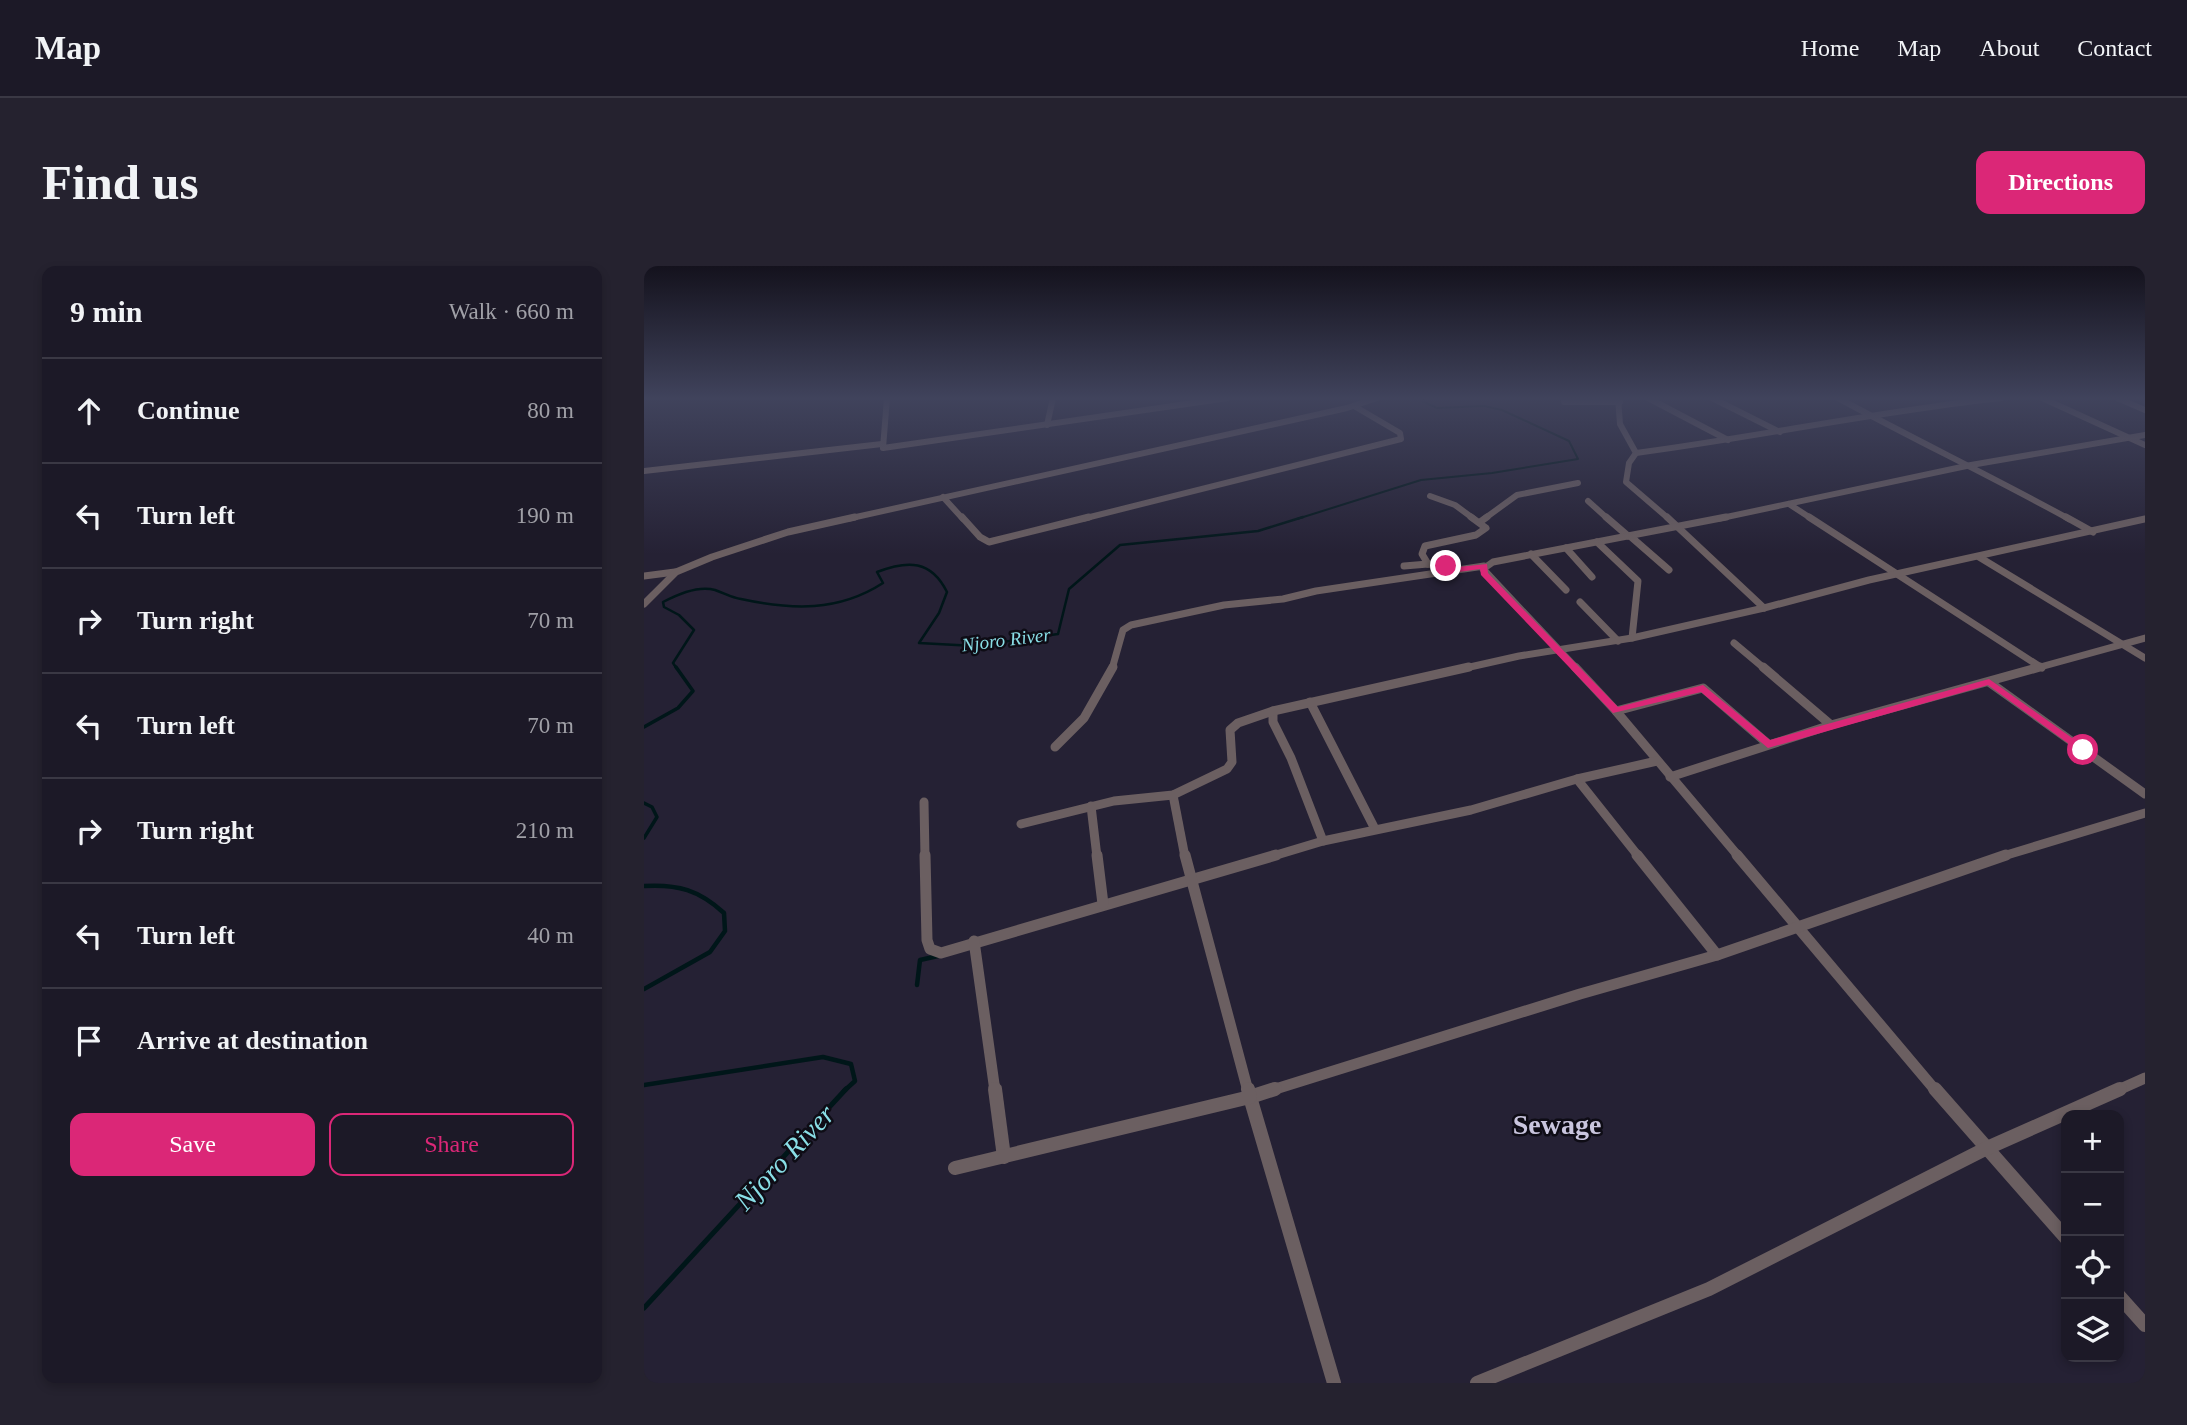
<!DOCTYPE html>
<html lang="en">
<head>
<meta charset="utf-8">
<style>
  body { margin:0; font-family:Georgia,serif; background:#25222f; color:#f1f3f6 }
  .controls { position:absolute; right:21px; bottom:21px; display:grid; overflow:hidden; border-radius:14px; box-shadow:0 4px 10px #0003 }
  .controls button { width:63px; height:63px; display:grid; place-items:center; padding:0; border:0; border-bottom:2px solid #3a3844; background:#1c1927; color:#f1f3f6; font:35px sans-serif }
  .stop { position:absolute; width:21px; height:21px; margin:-16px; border:5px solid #db2777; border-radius:50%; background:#fff }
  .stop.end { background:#db2777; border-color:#fff; box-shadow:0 2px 7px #0008 }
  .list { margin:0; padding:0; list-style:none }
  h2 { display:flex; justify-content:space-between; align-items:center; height:91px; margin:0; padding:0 28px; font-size:30px }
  h2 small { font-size:23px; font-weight:400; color:#a0a0a7 }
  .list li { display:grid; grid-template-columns:46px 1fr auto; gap:21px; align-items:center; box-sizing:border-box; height:105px; padding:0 28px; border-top:2px solid #3a3844 }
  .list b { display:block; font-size:26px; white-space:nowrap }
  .list em { font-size:23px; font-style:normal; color:#a0a0a7 }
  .actions { display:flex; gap:14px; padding:21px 28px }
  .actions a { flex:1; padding:16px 0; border:2px solid #db2777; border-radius:14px; text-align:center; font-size:24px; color:#db2777 }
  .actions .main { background:#db2777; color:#fff }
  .icon { flex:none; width:38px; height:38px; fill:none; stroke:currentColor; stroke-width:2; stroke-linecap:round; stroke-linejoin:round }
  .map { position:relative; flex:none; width:1501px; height:1117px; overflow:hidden; border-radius:14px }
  header { display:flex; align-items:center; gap:42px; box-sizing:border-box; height:98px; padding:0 35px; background:#1c1927; border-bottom:2px solid #3a3844 }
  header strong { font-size:33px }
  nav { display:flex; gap:38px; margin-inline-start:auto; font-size:24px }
  .intro { display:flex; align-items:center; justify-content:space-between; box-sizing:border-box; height:168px; padding:0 42px }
  h1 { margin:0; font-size:49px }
  .button { padding:18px 32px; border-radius:14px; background:#db2777; color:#fff; font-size:24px; font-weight:700 }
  main { display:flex; gap:42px; padding:0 42px }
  aside { flex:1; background:#1c1927; border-radius:14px; box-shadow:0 4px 10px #0003 }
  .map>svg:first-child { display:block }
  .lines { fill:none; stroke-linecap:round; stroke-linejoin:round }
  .stream-far4 { stroke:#001619; stroke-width:2 }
  .stream-far3 { stroke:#001619; stroke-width:2.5 }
  .stream-far2 { stroke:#001619; stroke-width:3.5 }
  .stream-far1 { stroke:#001619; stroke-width:4.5 }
  .stream { stroke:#001619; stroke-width:5 }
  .street-far4 { stroke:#6b5f61; stroke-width:6 }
  .street-far3 { stroke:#6b5f61; stroke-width:7 }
  .street-far2 { stroke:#6b5f61; stroke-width:9 }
  .street-far1 { stroke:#6b5f61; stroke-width:11 }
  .street { stroke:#6b5f61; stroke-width:14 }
  .route { fill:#db2777 }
  .labels { text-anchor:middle; stroke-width:5; stroke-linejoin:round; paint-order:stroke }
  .far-water-label { font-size:19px; font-style:italic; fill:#89dee6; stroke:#0e0c15 }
  .near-quarter-label { font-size:28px; font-weight:bold; fill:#c9c5de; stroke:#0e0c15 }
  .near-water-label { font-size:28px; font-style:italic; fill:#89dee6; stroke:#0e0c15 }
</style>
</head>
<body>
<header>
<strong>Map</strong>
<nav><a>Home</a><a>Map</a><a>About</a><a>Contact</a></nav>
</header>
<div class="intro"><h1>Find us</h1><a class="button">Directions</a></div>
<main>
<aside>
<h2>9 min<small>Walk · 660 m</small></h2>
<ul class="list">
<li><svg class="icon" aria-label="ahead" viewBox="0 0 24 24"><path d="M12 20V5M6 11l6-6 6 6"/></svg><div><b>Continue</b></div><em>80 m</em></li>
<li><svg class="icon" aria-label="left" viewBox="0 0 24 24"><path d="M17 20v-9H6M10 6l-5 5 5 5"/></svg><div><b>Turn left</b></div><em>190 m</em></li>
<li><svg class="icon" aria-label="right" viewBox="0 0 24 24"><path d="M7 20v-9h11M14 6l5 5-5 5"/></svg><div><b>Turn right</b></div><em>70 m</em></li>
<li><svg class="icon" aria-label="left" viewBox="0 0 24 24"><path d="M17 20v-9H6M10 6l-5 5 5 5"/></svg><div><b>Turn left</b></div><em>70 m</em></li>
<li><svg class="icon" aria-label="right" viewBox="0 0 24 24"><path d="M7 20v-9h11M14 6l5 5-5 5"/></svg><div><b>Turn right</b></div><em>210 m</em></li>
<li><svg class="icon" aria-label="left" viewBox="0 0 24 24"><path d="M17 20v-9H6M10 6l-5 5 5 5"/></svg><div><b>Turn left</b></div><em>40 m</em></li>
<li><svg class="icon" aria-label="arrive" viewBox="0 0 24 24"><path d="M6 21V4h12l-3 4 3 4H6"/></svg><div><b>Arrive at destination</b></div></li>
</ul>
<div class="actions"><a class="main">Save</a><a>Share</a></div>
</aside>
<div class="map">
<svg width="1501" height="1117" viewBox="0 0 1501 1117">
  <rect width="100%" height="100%" fill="#252134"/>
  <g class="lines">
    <!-- stream-far4 -->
    <path class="stream-far4" d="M 653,253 L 777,214 L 848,207 L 934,193 L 925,175 L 858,144 L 840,140 L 793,142 L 778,135 L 783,132"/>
    <!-- stream-far3 -->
    <path class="stream-far3" d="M 33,403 L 29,397 L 50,364 L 35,349 L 20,341 L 19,336 C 34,328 54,319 71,324 C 80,327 88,332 97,333 C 148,344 194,346 239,317 L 233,306 C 264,294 287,294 303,326 L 295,347 L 275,377 L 331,380 L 414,368 L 425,323 L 476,279 L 614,265 L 659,251"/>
    <!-- stream-far2 -->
    <g class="stream-far2">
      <path d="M 0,461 L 34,442 L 49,425 L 32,401"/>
      <path d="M 0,537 L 8,541 L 13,551 L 0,572"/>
    </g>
    <!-- stream-far1 -->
    <g class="stream-far1">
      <path d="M 0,620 C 34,618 55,624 80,647 L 81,665 L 66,686 L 0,723"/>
      <path d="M 273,719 L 276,694 L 294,690"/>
      <path d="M 0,819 L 179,791 L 207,798 L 211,815 L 200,825"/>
    </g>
    <!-- stream -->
    <path class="stream" d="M 0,1042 L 202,823"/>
    <!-- street-far4 -->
    <g class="street-far4">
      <path d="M 243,132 L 239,182 L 584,132"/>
      <path d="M 974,132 L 976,158 L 992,187 L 985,197 L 982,216 L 1025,253"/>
      <path d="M 1004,132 L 1084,174"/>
      <path d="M 1068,132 L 1136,166"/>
      <path d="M 1194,132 C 1271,174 1349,211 1425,253"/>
      <path d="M 1398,132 L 1501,179"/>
      <path d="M 1473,132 L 1501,144"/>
      <path d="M 920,136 L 976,136"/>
      <path d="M 403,159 L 409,132"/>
      <path d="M 992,187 C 1114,171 1235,145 1357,132"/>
      <path d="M 0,205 L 238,178"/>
      <path d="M 786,230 L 811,239 L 830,253"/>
      <path d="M 299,231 L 319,253"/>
      <path d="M 944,235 L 964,253"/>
      <path d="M 1145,238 L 1168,253"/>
      <path d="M 203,253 L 703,142 L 733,132"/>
      <path d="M 438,253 L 757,173 L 756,167 L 710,140"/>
      <path d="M 840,253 L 873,229 L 934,217"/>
      <path d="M 1073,253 L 1327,199 L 1501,169"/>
    </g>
    <!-- street-far3 -->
    <g class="street-far3">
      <path d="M 318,251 L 336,271 L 345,276 L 445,251"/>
      <path d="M 962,251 L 984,270"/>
      <path d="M 1023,251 L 1120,342"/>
      <path d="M 1165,251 L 1398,402"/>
      <path d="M 1422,251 L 1449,266"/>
      <path d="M 836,256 L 843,251"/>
      <path d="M 986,270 L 1025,304"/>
      <path d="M 953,276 L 994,315 L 988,372"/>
      <path d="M 922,282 L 948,311"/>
      <path d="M 887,288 L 922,324"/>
      <path d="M 1335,291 L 1501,392"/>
      <path d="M 784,298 L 778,288 L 781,280 L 832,269 L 842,262 L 827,251"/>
      <path d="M 760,300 L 784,298 L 808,302"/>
      <path d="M 0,310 L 31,306"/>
      <path d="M 936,336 L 974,375"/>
      <path d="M 0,338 L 32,306 L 68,291 L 144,266 L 211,251"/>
      <path d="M 1090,377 L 1121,403"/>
      <path d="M 468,403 L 479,364 L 487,359 L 580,339 L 639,333 L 672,325 L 840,300"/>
      <path d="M 817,403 L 875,390 L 988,372 L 1120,342 L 1225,314 L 1501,253"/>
      <path d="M 933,403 L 839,303 L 849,296 L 1082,251"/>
      <path d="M 1389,403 L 1501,372"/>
    </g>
    <!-- street-far2 -->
    <g class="street-far2">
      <path d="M 931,401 L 972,445 L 1095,591"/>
      <path d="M 1119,401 L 1187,459"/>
      <path d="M 1345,416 L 1501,528"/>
      <path d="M 666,436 L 731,563"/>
      <path d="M 629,445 L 629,456 L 647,492 L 679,575"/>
      <path d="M 972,445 L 1059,422 L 1124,478"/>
      <path d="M 411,481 L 440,452 L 469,401"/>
      <path d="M 1026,511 L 1187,459 L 1396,401"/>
      <path d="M 933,513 L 995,591"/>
      <path d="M 529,529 L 541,591"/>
      <path d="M 280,536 L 281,591"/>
      <path d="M 447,540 L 453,591"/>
      <path d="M 377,558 L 470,535 L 529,529 L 583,503 L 588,496 L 586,464 L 594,457 L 629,445 L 825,401"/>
      <path d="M 626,591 L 679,575 L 827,544 L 933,513 L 1013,495"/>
      <path d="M 1356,591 L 1501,547"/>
    </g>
    <!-- street-far1 -->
    <g class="street-far1">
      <path d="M 281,589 L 283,674 L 286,683 L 297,687 L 632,589"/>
      <path d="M 453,589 L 459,638"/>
      <path d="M 541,589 L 604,825"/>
      <path d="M 993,589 L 1073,689"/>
      <path d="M 1093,589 L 1292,825"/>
      <path d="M 330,675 L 351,825"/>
      <path d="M 625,825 L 936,728 L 1073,689 L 1362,589"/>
      <path d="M 1472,825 L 1501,812"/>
    </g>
    <!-- street -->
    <g class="street">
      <path d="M 351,823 L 360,891"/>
      <path d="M 631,823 L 606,831 L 690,1117"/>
      <path d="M 1291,823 L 1422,972"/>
      <path d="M 311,902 L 606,831 L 604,823"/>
      <path d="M 1475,1030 L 1501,1059"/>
      <path d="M 833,1117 L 1065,1023 L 1341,883 L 1476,823"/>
    </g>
  </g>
  <!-- sky -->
  <linearGradient id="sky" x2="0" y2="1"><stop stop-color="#14121d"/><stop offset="0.46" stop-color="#40435c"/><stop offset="1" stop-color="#40435c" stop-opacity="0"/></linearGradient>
  <rect width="1501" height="288" fill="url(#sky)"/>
  <!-- route -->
  <path class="route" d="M 799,298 L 814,301 L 843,298 L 844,307 L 974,441 L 1059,419 L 1126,474 L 1345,413 L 1445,484 L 1436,486 L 1344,419 L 1124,482 L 1057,426 L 969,447 L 837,309 L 836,303 L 814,306 L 799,302 Z"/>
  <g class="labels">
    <!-- far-water labels -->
    <g class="far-water-label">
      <text transform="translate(362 373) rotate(-7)" y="7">Njoro River</text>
    </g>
    <!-- near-quarter labels -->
    <g class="near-quarter-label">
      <text x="913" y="868">Sewage</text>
    </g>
    <!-- near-water labels -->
    <g class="near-water-label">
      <text transform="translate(140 891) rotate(-47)" y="10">Njoro River</text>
    </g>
  </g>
</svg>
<div class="controls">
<button>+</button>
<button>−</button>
<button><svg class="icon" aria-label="locate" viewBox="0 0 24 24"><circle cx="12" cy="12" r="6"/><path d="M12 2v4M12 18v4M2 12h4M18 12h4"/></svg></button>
<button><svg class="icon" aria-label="layers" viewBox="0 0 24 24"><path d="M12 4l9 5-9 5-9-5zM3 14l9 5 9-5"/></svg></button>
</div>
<div class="stop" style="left:1439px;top:484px"></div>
<div class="stop end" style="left:802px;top:300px"></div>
</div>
</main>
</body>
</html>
